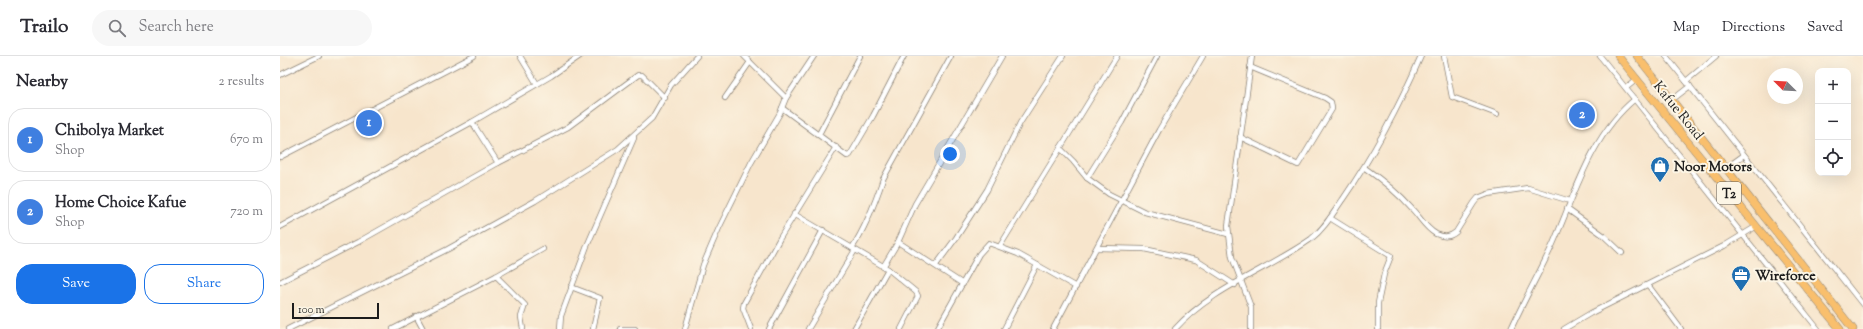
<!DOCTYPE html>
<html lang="en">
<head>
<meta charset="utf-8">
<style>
  body { margin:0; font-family:"Sorts Mill Goudy",serif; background:#f7f7f7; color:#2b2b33 }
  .controls { position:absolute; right:12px; top:12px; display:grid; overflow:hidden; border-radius:8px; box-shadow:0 4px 16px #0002 }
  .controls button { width:36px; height:36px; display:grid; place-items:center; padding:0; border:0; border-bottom:1px solid #e1e1e2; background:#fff; color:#2b2b33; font:20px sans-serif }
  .compass { position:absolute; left:1487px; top:12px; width:36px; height:36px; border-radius:50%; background:#fff; box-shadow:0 4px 16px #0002; rotate:294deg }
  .scale { position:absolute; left:12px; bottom:10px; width:87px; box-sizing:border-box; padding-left:4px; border:2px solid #1c1c1c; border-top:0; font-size:11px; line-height:14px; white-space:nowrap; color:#1c1c1c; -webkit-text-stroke:3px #fcf5e5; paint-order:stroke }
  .you { position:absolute; left:670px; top:98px; width:14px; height:14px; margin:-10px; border:3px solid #fff; border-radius:50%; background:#1a73e8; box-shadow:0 0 0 6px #1a73e833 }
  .badge { display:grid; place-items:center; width:26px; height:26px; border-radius:50%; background:#1a73e8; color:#fff; font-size:13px; font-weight:700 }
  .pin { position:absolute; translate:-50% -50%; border:2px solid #fff; box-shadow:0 1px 4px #0006 }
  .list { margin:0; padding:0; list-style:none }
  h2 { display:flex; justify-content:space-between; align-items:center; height:52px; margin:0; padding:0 16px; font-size:17px }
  h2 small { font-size:13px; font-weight:400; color:#7c7c81 }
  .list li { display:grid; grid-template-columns:26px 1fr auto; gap:12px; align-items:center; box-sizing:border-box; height:64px; margin:0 8px 8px; padding:0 8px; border:1px solid #e1e1e2; border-radius:16px }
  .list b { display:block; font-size:15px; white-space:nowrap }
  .list p { margin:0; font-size:13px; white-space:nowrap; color:#7c7c81 }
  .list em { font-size:13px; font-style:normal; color:#7c7c81 }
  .actions { display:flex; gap:8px; padding:12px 16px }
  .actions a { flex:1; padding:9px 0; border:1px solid #1a73e8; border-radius:16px; text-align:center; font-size:14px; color:#1a73e8 }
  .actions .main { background:#1a73e8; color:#fff }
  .icon { flex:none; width:22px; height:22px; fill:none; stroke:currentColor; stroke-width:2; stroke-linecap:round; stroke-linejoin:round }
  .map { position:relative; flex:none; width:1583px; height:273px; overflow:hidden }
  header { display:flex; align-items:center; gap:24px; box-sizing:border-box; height:56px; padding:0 20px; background:#fff; border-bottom:1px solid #e1e1e2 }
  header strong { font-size:19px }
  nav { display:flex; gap:22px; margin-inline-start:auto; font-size:14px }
  .search { width:280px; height:36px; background:#f7f7f7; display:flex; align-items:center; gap:10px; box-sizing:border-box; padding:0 14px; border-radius:22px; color:#7c7c81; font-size:15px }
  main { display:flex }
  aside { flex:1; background:#fff }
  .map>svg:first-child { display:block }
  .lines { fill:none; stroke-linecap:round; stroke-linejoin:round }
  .minor-casing { stroke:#8a8074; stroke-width:6 }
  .primary-casing { stroke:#8a8074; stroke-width:8 }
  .minor { stroke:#fff; stroke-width:4.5 }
  .primary { stroke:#f9bf6d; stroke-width:7 }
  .labels { text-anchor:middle; stroke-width:4; stroke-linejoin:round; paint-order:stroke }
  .shield { fill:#fcf5e5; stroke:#5f5d58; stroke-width:1 }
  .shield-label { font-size:13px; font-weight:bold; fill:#1c1c1c }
  .street-label { font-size:14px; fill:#1c1c1c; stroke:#fcf5e5 }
  .poi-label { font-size:14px; font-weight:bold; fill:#1c1c1c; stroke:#fcf5e5; text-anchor:start }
</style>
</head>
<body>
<header>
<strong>Trailo</strong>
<div class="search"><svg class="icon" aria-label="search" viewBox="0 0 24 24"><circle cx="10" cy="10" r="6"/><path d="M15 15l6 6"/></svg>Search here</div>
<nav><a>Map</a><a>Directions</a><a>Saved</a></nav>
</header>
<main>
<aside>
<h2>Nearby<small>2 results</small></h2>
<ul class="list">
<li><span class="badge" style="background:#3f7fe0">1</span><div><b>Chibolya Market</b><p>Shop</p></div><em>670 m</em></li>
<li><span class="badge" style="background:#3f7fe0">2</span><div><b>Home Choice Kafue</b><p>Shop</p></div><em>720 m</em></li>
</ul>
<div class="actions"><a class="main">Save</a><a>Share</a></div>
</aside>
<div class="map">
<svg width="1583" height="273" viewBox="0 0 1583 273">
  <rect width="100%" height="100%" fill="#fcf5e5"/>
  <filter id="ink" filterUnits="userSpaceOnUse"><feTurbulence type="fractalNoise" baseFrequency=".025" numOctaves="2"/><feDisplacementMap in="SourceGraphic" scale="8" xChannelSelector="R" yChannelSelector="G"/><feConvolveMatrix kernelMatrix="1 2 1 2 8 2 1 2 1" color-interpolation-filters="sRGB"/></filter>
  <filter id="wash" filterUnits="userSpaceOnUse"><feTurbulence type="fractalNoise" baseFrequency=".012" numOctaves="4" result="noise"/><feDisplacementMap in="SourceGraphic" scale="16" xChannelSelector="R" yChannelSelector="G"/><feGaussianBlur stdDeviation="0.9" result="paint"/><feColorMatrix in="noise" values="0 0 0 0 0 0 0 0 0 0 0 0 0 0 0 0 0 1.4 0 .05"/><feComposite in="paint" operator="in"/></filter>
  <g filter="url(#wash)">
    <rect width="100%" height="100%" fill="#f7e5cc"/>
  </g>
  <g filter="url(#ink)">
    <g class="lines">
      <!-- minor casing -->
      <g class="minor-casing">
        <g id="minor">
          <path d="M 240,0 L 257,28"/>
          <path d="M 464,0 L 506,42"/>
          <path d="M 1164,0 L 1172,41 L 1217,58"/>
          <path d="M 1320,0 L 1538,273"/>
          <path d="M 1386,0 L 1583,249"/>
          <path d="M 0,19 L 39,0"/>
          <path d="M 1406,25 L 1436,0"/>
          <path d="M 1346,32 L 1357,23"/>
          <path d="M 445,42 L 470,6"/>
          <path d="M 1392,44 L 1410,30"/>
          <path d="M 502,52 L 567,100 L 570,99 L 593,60 L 624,0"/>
          <path d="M 539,78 L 580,0"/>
          <path d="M 960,81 L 1018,109 L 1052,53 L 1051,46 L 1045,42 L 970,11"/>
          <path d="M 780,92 L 793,105 L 807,122 L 829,138 L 865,156 L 948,178"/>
          <path d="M 0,101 L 194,0"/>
          <path d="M 218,107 L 288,71 L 358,19 L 362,19 L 385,42"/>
          <path d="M 1085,112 C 1102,124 1118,137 1132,153 C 1140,161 1145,172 1156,178 C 1163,181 1169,182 1176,176 L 1194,147 L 1198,142 L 1208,138 L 1248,132 L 1290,145"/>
          <path d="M 1446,112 L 1464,99"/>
          <path d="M 807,122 L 842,66 L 877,0"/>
          <path d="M 1287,153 L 1323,179 L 1342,197"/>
          <path d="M 514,158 L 608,213 L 636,236 L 638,240 L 621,273"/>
          <path d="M 1050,162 L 1111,200 L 1104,218 L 1098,247 L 1098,273"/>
          <path d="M 0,171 L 192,66 L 271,20 L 300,0"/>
          <path d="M 618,186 L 683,228"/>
          <path d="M 720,190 L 837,0"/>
          <path d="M 572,192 C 586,171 595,147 603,123 L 671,0"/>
          <path d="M 817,192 L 864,193 L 916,204 L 955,229"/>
          <path d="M 656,209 L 676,182 L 707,134 L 740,67 L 783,0"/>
          <path d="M 603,211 L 618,186 L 635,148 L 722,0"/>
          <path d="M 216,220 L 245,249 L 241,261 L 243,273"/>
          <path d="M 0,226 L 78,186 L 218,107 L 192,66"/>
          <path d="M 1368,229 L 1401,273"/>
          <path d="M 291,231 L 320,242 L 313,273"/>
          <path d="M 136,260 L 143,273"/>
          <path d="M 8,273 L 168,193 L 255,145 L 338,93 L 372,62 L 391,29 L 417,0"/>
          <path d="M 113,273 L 216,220 L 263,193"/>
          <path d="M 280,273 L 281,260 L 307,190 L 354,82"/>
          <path d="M 340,273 L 355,273"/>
          <path d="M 405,273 L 423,209 L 439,172 L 471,107 L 500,57 L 506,42 L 534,0"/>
          <path d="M 471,273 L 463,252 L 464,247 L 500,182 L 556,91"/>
          <path d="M 489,273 L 543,174"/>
          <path d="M 528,273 L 575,194"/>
          <path d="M 574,273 L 608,213"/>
          <path d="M 657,273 L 699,198 L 709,187 L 738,198 L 796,231"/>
          <path d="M 724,273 L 757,209"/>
          <path d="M 773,273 L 879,74 L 923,0"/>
          <path d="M 895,273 C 932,232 987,214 1031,183 C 1045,172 1053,157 1063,143 C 1094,98 1119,51 1141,0"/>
          <path d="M 971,273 L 971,251 L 952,201 L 948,170 L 972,0"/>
          <path d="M 1231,273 C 1244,244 1260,216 1273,188 C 1295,138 1311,79 1355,43"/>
          <path d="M 1284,273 L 1311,257 L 1444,190 L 1477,170"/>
        </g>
      </g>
      <!-- primary casing -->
      <g class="primary-casing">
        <g id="primary">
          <path d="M 1338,0 L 1560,273"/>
          <path d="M 1357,0 L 1573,273"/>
        </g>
      </g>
      <!-- minor -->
      <use href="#minor" class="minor"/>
      <!-- primary -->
      <use href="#primary" class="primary"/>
    </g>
  </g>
  <!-- icons -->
  <defs>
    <g id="shop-pin" transform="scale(1)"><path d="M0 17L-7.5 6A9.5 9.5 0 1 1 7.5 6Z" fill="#1f6fb2" stroke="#fcf5e5"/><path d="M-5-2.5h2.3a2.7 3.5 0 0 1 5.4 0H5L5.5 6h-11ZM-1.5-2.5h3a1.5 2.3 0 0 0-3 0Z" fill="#fff"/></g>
    <g id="office-pin" transform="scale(1)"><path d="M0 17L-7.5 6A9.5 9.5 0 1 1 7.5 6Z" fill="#1f6fb2" stroke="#fcf5e5"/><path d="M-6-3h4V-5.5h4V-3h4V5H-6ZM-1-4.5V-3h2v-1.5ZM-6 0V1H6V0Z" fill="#fff"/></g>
  </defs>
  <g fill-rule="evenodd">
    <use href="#shop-pin" x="1380" y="110"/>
    <use href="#office-pin" x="1461" y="219"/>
  </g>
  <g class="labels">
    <!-- shield labels -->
    <rect class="shield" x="1437" y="126" width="24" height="22" rx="3"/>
    <g class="shield-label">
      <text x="1449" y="142">T2</text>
    </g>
    <!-- street labels -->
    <g class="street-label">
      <text transform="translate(1399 54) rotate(51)" y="5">Kafue Road</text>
    </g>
    <!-- poi labels -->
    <g class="poi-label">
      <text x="1394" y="115">Noor Motors</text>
      <text x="1475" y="224">Wireforce</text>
    </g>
  </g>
</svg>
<div class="controls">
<button>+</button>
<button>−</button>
<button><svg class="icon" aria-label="locate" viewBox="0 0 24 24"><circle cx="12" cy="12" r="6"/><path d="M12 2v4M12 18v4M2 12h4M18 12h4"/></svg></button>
</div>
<svg class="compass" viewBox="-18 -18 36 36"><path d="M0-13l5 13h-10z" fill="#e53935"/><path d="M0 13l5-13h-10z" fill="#7c7c81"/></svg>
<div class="scale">100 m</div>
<div class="you"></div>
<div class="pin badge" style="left:89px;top:67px;background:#3f7fe0">1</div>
<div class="pin badge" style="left:1302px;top:59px;background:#3f7fe0">2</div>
</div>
</main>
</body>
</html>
